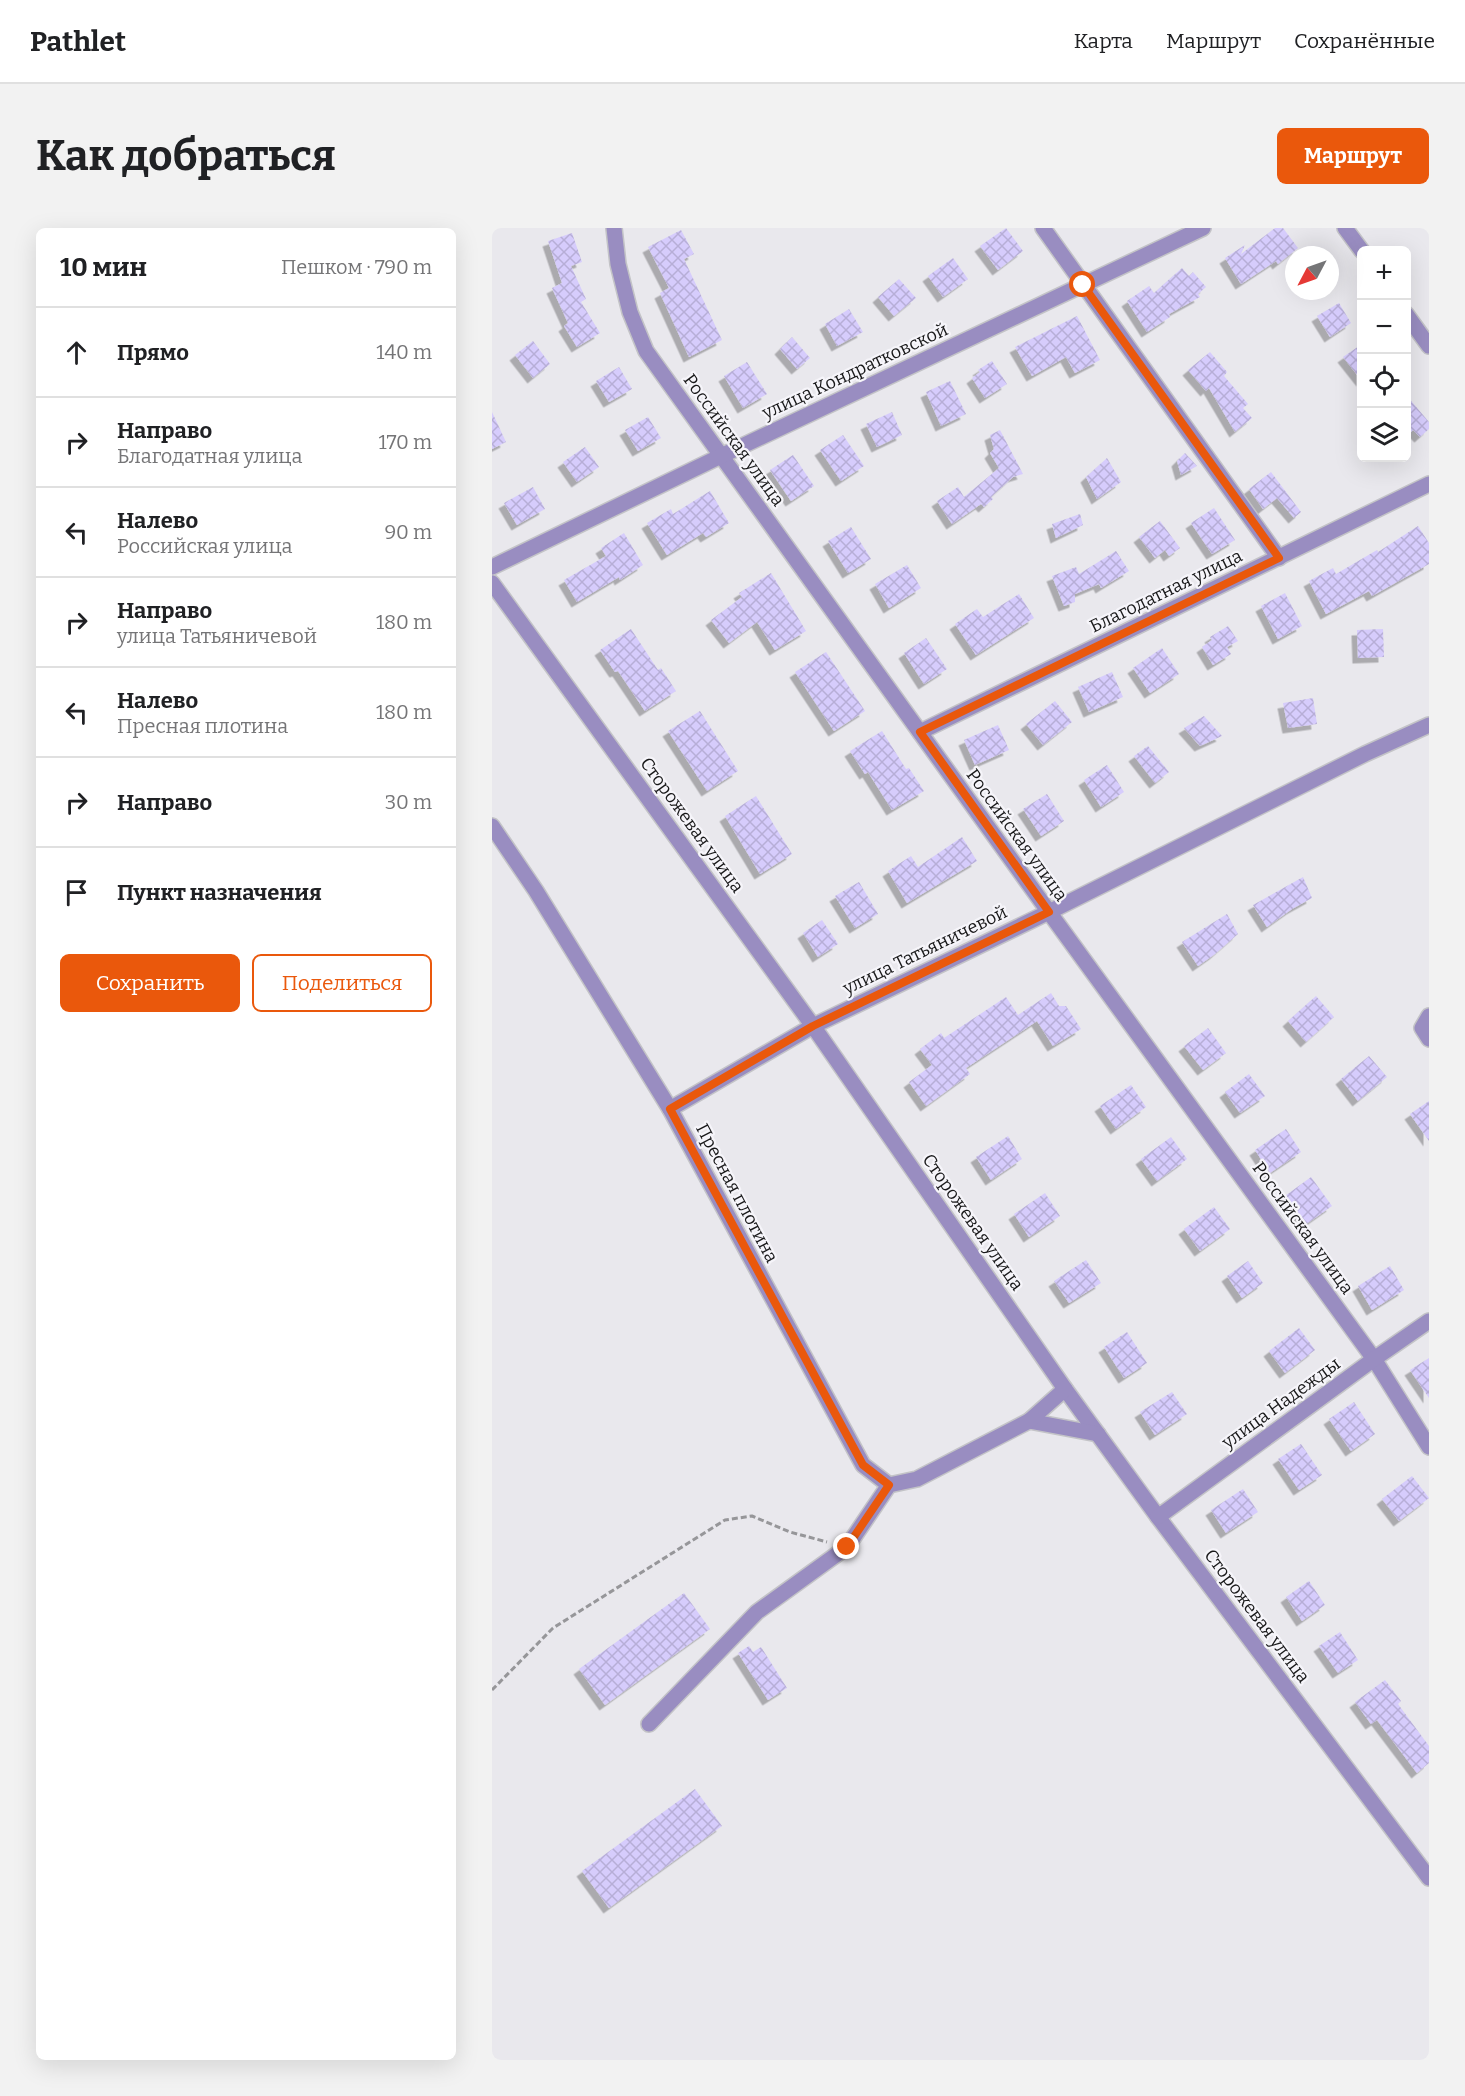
<!DOCTYPE html>
<html lang="ru">
<head>
<meta charset="utf-8">
<style>
  body { margin:0; font-family:Bitter,serif; background:#f2f2f2; color:#202124 }
  .controls { position:absolute; right:18px; top:18px; display:grid; overflow:hidden; border-radius:9px; box-shadow:0 6px 24px #0002 }
  .controls button { width:54px; height:54px; display:grid; place-items:center; padding:0; border:0; border-bottom:2px solid #e0e0e0; background:#fff; color:#202124; font:30px sans-serif }
  .compass { position:absolute; left:793px; top:18px; width:54px; height:54px; border-radius:50%; background:#fff; box-shadow:0 6px 24px #0002; rotate:229deg }
  .stop { position:absolute; width:18px; height:18px; margin:-14px; border:4px solid #ea580c; border-radius:50%; background:#fff }
  .stop.end { background:#ea580c; border-color:#fff; box-shadow:0 2px 6px #0008 }
  .list { margin:0; padding:0; list-style:none }
  h2 { display:flex; justify-content:space-between; align-items:center; height:78px; margin:0; padding:0 24px; font-size:26px }
  h2 small { font-size:20px; font-weight:400; color:#757577 }
  .list li { display:grid; grid-template-columns:39px 1fr auto; gap:18px; align-items:center; box-sizing:border-box; height:90px; padding:0 24px; border-top:2px solid #e0e0e0 }
  .list b { display:block; font-size:22px; white-space:nowrap }
  .list p { margin:0; font-size:20px; white-space:nowrap; color:#757577 }
  .list em { font-size:20px; font-style:normal; color:#757577 }
  .actions { display:flex; gap:12px; padding:18px 24px }
  .actions a { flex:1; padding:14px 0; border:2px solid #ea580c; border-radius:9px; text-align:center; font-size:21px; color:#ea580c }
  .actions .main { background:#ea580c; color:#fff }
  .icon { flex:none; width:33px; height:33px; fill:none; stroke:currentColor; stroke-width:2; stroke-linecap:round; stroke-linejoin:round }
  .map { position:relative; flex:none; width:937px; height:1832px; overflow:hidden; border-radius:9px }
  header { display:flex; align-items:center; gap:36px; box-sizing:border-box; height:84px; padding:0 30px; background:#fff; border-bottom:2px solid #e0e0e0 }
  header strong { font-size:28px }
  nav { display:flex; gap:33px; margin-inline-start:auto; font-size:21px }
  .intro { display:flex; align-items:center; justify-content:space-between; box-sizing:border-box; height:144px; padding:0 36px }
  h1 { margin:0; font-size:42px }
  .button { padding:15px 27px; border-radius:9px; background:#ea580c; color:#fff; font-size:21px; font-weight:700 }
  main { display:flex; gap:36px; padding:0 36px }
  aside { flex:1; background:#fff; border-radius:9px; box-shadow:0 6px 24px #0002 }
  .map>svg:first-child { display:block }
  .building { fill:url(#building-cross-hatch); filter:url(#shadow) }
  .lines { fill:none; stroke-linecap:round; stroke-linejoin:round }
  .minor-casing { stroke:#c3c3c7; stroke-width:18 }
  .path { stroke:#969699; stroke-width:3; stroke-dasharray:6 3; stroke-linecap:butt }
  .minor { stroke:#998dc1; stroke-width:15 }
  .route { stroke:#ea580c; stroke-width:8 }
  .labels { text-anchor:middle; stroke-width:4.5; stroke-linejoin:round; paint-order:stroke }
  .street-label { font-size:18px; fill:#181819; stroke:#f6f5fa }
</style>
</head>
<body>
<header>
<strong>Pathlet</strong>
<nav><a>Карта</a><a>Маршрут</a><a>Сохранённые</a></nav>
</header>
<div class="intro"><h1>Как добраться</h1><a class="button">Маршрут</a></div>
<main>
<aside>
<h2>10 мин<small>Пешком · 790 m</small></h2>
<ul class="list">
<li><svg class="icon" aria-label="ahead" viewBox="0 0 24 24"><path d="M12 20V5M6 11l6-6 6 6"/></svg><div><b>Прямо</b></div><em>140 m</em></li>
<li><svg class="icon" aria-label="right" viewBox="0 0 24 24"><path d="M7 20v-9h11M14 6l5 5-5 5"/></svg><div><b>Направо</b><p>Благодатная улица</p></div><em>170 m</em></li>
<li><svg class="icon" aria-label="left" viewBox="0 0 24 24"><path d="M17 20v-9H6M10 6l-5 5 5 5"/></svg><div><b>Налево</b><p>Российская улица</p></div><em>90 m</em></li>
<li><svg class="icon" aria-label="right" viewBox="0 0 24 24"><path d="M7 20v-9h11M14 6l5 5-5 5"/></svg><div><b>Направо</b><p>улица Татьяничевой</p></div><em>180 m</em></li>
<li><svg class="icon" aria-label="left" viewBox="0 0 24 24"><path d="M17 20v-9H6M10 6l-5 5 5 5"/></svg><div><b>Налево</b><p>Пресная плотина</p></div><em>180 m</em></li>
<li><svg class="icon" aria-label="right" viewBox="0 0 24 24"><path d="M7 20v-9h11M14 6l5 5-5 5"/></svg><div><b>Направо</b></div><em>30 m</em></li>
<li><svg class="icon" aria-label="arrive" viewBox="0 0 24 24"><path d="M6 21V4h12l-3 4 3 4H6"/></svg><div><b>Пункт назначения</b></div></li>
</ul>
<div class="actions"><a class="main">Сохранить</a><a>Поделиться</a></div>
</aside>
<div class="map">
<svg width="937" height="1832" viewBox="0 0 937 1832">
  <defs>
    <pattern id="building-cross-hatch" width="8" height="8" patternUnits="userSpaceOnUse" patternTransform="scale(1.5)"><rect width="8" height="8" fill="#d6ccfc"/><path d="M0 0l8 8M0 8l8-8" fill="none" stroke="#b7aed7"/></pattern>
    <filter id="shadow"><feDropShadow dx="-5.5" dy="5.5" stdDeviation="0" flood-color="#0004"/></filter>
  </defs>
  <rect width="100%" height="100%" fill="#e9e8ed"/>
  <!-- building -->
  <g class="building">
    <path d="M 514,0 L 531,23 L 506,42 L 488,18 Z"/>
    <path d="M 783,0 L 791,0 L 806,20 L 786,36 L 784,33 L 749,56 L 733,30 L 753,17 L 749,26 Z"/>
    <path d="M 189,2 L 202,26 L 192,31 L 230,112 L 197,129 L 168,65 L 177,60 L 156,19 Z"/>
    <path d="M 80,5 L 90,34 L 79,38 L 94,71 L 89,74 L 108,105 L 85,119 L 72,98 L 76,95 L 60,60 L 70,55 L 56,13 Z"/>
    <path d="M 461,30 L 476,51 L 451,69 L 436,48 Z"/>
    <path d="M 690,40 L 697,48 L 701,44 L 714,59 L 706,66 L 708,69 L 677,86 L 678,89 L 655,104 L 635,73 L 657,58 L 662,65 Z"/>
    <path d="M 407,51 L 424,70 L 402,88 L 386,69 Z"/>
    <path d="M 847,75 L 859,95 L 838,109 L 825,88 Z"/>
    <path d="M 357,81 L 371,104 L 345,118 L 333,96 Z"/>
    <path d="M 585,88 L 608,132 L 583,145 L 574,129 L 540,148 L 523,119 Z"/>
    <path d="M 300,109 L 318,130 L 305,141 L 288,121 Z"/>
    <path d="M 41,113 L 58,136 L 41,150 L 23,127 Z"/>
    <path d="M 870,116 L 870,153 L 851,129 Z"/>
    <path d="M 718,124 L 735,144 L 732,148 L 756,176 L 751,180 L 760,190 L 743,204 L 717,160 L 714,163 L 696,142 Z"/>
    <path d="M 500,133 L 515,156 L 493,170 L 480,150 L 488,144 L 486,142 Z"/>
    <path d="M 255,134 L 275,166 L 251,180 L 232,148 Z"/>
    <path d="M 127,139 L 140,161 L 117,174 L 104,153 Z"/>
    <path d="M 458,153 L 474,186 L 449,198 L 434,164 Z"/>
    <path d="M 915,168 L 937,194 L 937,201 L 928,209 L 921,202 L 915,208 Z"/>
    <path d="M 0,184 L 14,214 L 0,221 Z"/>
    <path d="M 400,184 L 410,207 L 385,219 L 374,196 Z"/>
    <path d="M 156,189 L 169,210 L 146,223 L 133,202 Z"/>
    <path d="M 508,202 L 531,246 L 521,249 L 499,269 L 501,271 L 492,279 L 489,276 L 460,296 L 445,273 L 466,259 L 472,269 L 507,240 L 498,225 L 502,221 L 498,207 Z"/>
    <path d="M 351,207 L 372,238 L 349,253 L 328,222 Z"/>
    <path d="M 93,219 L 107,239 L 85,254 L 71,234 Z"/>
    <path d="M 693,225 L 705,238 L 689,247 L 685,233 Z"/>
    <path d="M 301,227 L 322,258 L 299,273 L 278,242 Z"/>
    <path d="M 615,230 L 629,254 L 605,271 L 594,249 Z"/>
    <path d="M 779,244 L 809,284 L 802,290 L 785,270 L 771,281 L 757,261 Z"/>
    <path d="M 41,259 L 53,281 L 25,297 L 12,275 Z"/>
    <path d="M 218,263 L 237,295 L 214,309 L 211,305 L 175,327 L 155,295 L 179,281 L 181,286 Z"/>
    <path d="M 722,280 L 743,312 L 720,326 L 699,295 Z"/>
    <path d="M 588,286 L 591,297 L 564,310 L 560,296 Z"/>
    <path d="M 668,293 L 688,320 L 677,328 L 673,322 L 663,330 L 647,309 Z"/>
    <path d="M 926,298 L 937,315 L 937,336 L 880,368 L 877,363 L 834,386 L 817,353 L 841,340 L 844,346 L 885,322 L 886,324 Z"/>
    <path d="M 359,299 L 379,331 L 356,345 L 336,313 Z"/>
    <path d="M 132,305 L 151,337 L 128,352 L 127,349 L 85,374 L 72,352 L 114,328 L 109,320 Z"/>
    <path d="M 624,323 L 637,343 L 609,360 L 607,356 L 583,366 L 583,374 L 572,378 L 560,348 L 584,339 L 587,346 Z"/>
    <path d="M 415,337 L 429,360 L 397,380 L 383,356 Z"/>
    <path d="M 279,345 L 314,403 L 283,422 L 265,394 L 237,415 L 219,392 L 250,369 L 247,365 Z"/>
    <path d="M 793,365 L 810,398 L 786,411 L 769,378 Z"/>
    <path d="M 527,366 L 542,390 L 484,427 L 463,396 L 485,381 L 491,389 Z"/>
    <path d="M 736,398 L 746,413 L 735,419 L 739,426 L 721,437 L 710,419 L 720,412 L 718,409 Z"/>
    <path d="M 139,401 L 166,442 L 169,440 L 184,463 L 153,483 L 126,443 L 123,444 L 108,422 Z"/>
    <path d="M 891,401 L 892,429 L 866,430 L 865,402 Z"/>
    <path d="M 434,410 L 455,441 L 432,456 L 412,425 Z"/>
    <path d="M 670,420 L 687,446 L 658,465 L 641,440 Z"/>
    <path d="M 334,424 L 373,483 L 342,503 L 303,444 Z"/>
    <path d="M 620,444 L 631,469 L 597,484 L 586,459 Z"/>
    <path d="M 821,470 L 825,496 L 796,500 L 791,475 Z"/>
    <path d="M 563,473 L 580,494 L 551,517 L 534,496 Z"/>
    <path d="M 208,483 L 246,543 L 215,563 L 176,503 Z"/>
    <path d="M 712,488 L 730,508 L 708,518 L 692,500 Z"/>
    <path d="M 506,497 L 517,522 L 483,537 L 472,512 Z"/>
    <path d="M 390,503 L 414,541 L 417,540 L 432,563 L 400,582 L 376,544 L 373,546 L 358,523 Z"/>
    <path d="M 656,518 L 677,544 L 663,555 L 642,528 Z"/>
    <path d="M 615,537 L 632,564 L 609,579 L 592,552 Z"/>
    <path d="M 555,566 L 572,593 L 549,608 L 531,581 Z"/>
    <path d="M 264,568 L 300,626 L 268,646 L 233,588 Z"/>
    <path d="M 470,609 L 485,633 L 415,675 L 396,643 L 419,628 L 426,639 Z"/>
    <path d="M 811,649 L 820,670 L 800,681 L 775,699 L 761,677 Z"/>
    <path d="M 367,654 L 386,686 L 363,700 L 343,668 Z"/>
    <path d="M 735,686 L 746,706 L 723,726 L 706,738 L 690,714 Z"/>
    <path d="M 330,692 L 346,716 L 326,729 L 311,705 Z"/>
    <path d="M 559,765 L 567,778 L 574,778 L 589,801 L 561,818 L 545,793 L 474,840 L 478,846 L 434,878 L 417,854 L 440,837 L 428,821 L 449,805 L 452,810 L 514,769 L 526,787 Z"/>
    <path d="M 824,768 L 842,789 L 814,814 L 796,793 Z"/>
    <path d="M 716,800 L 734,825 L 711,842 L 692,818 Z"/>
    <path d="M 877,828 L 895,849 L 866,873 L 849,851 Z"/>
    <path d="M 757,846 L 773,868 L 748,885 L 733,864 Z"/>
    <path d="M 639,857 L 654,879 L 624,901 L 608,878 Z"/>
    <path d="M 937,873 L 937,913 L 918,886 Z"/>
    <path d="M 794,901 L 809,924 L 778,945 L 763,922 Z"/>
    <path d="M 516,908 L 530,931 L 499,952 L 484,929 Z"/>
    <path d="M 679,909 L 695,931 L 665,953 L 649,931 Z"/>
    <path d="M 819,949 L 840,978 L 813,997 L 793,968 Z"/>
    <path d="M 553,965 L 568,988 L 537,1009 L 522,986 Z"/>
    <path d="M 722,979 L 738,1001 L 708,1023 L 692,1001 Z"/>
    <path d="M 594,1032 L 609,1055 L 577,1075 L 562,1053 Z"/>
    <path d="M 756,1033 L 771,1055 L 750,1070 L 735,1048 Z"/>
    <path d="M 898,1038 L 912,1062 L 880,1082 L 866,1058 Z"/>
    <path d="M 807,1100 L 823,1122 L 793,1145 L 777,1123 Z"/>
    <path d="M 635,1104 L 655,1135 L 632,1150 L 612,1119 Z"/>
    <path d="M 937,1130 L 937,1170 L 918,1142 Z"/>
    <path d="M 680,1164 L 695,1186 L 663,1207 L 648,1184 Z"/>
    <path d="M 862,1174 L 883,1206 L 859,1223 L 837,1191 Z"/>
    <path d="M 809,1216 L 830,1247 L 807,1262 L 786,1231 Z"/>
    <path d="M 920,1248 L 937,1270 L 907,1293 L 890,1271 Z"/>
    <path d="M 751,1261 L 766,1284 L 734,1305 L 719,1282 Z"/>
    <path d="M 817,1353 L 833,1377 L 810,1393 L 794,1369 Z"/>
    <path d="M 192,1365 L 218,1401 L 113,1477 L 87,1441 Z"/>
    <path d="M 848,1404 L 866,1432 L 846,1445 L 827,1418 Z"/>
    <path d="M 257,1418 L 261,1424 L 269,1419 L 295,1460 L 276,1472 L 246,1425 Z"/>
    <path d="M 893,1452 L 909,1473 L 906,1476 L 937,1518 L 937,1535 L 925,1545 L 885,1492 L 879,1496 L 863,1474 Z"/>
    <path d="M 203,1561 L 230,1598 L 117,1680 L 90,1643 Z"/>
  </g>
  <g class="lines">
    <!-- minor casing -->
    <g class="minor-casing">
      <g id="minor">
        <path d="M 122,0 L 126,36 L 138,84 L 154,123 L 557,684 L 882,1131 L 937,1219"/>
        <path d="M 551,0 L 787,330"/>
        <path d="M 853,0 L 870,23"/>
        <path d="M 914,86 L 937,118"/>
        <path d="M 0,339 L 229,228 L 711,0"/>
        <path d="M 0,355 L 321,798 L 573,1161 L 666,1289 L 937,1650"/>
        <path d="M 428,504 L 937,256"/>
        <path d="M 0,598 L 44,663 L 178,881 L 371,1237 L 397,1257"/>
        <path d="M 937,788 L 930,800 L 937,811"/>
        <path d="M 178,881 L 321,798 L 557,684 L 873,526 L 937,497"/>
        <path d="M 537,1193 L 606,1206"/>
        <path d="M 666,1289 L 882,1131 L 937,1093"/>
        <path d="M 157,1496 L 265,1384 L 355,1319 L 397,1257 L 425,1251 L 537,1193 L 573,1161"/>
      </g>
    </g>
    <!-- path -->
    <path class="path" d="M 0,1462 L 61,1400 L 233,1292 L 260,1288 L 298,1304 L 335,1314"/>
    <!-- minor -->
    <use href="#minor" class="minor"/>
  </g>
  <g class="lines">
    <!-- route -->
    <path class="route" d="M 355,1319 L 397,1257 L 371,1237 L 178,881 L 321,798 L 557,684 L 428,504 L 787,330 L 591,57"/>
  </g>
  <g class="labels">
    <!-- street labels -->
    <g class="street-label">
      <text transform="translate(363 143) rotate(-25)" y="6">улица Кондратковской</text>
      <text transform="translate(242 212) rotate(54)" y="6">Российская улица</text>
      <text transform="translate(674 363) rotate(-26)" y="6">Благодатная улица</text>
      <text transform="translate(200 597) rotate(54)" y="6">Сторожевая улица</text>
      <text transform="translate(525 607) rotate(54)" y="6">Российская улица</text>
      <text transform="translate(433 722) rotate(-26)" y="6">улица Татьяничевой</text>
      <text transform="translate(245 965) rotate(62)" y="6">Пресная плотина</text>
      <text transform="translate(481 994) rotate(55)" y="6">Сторожевая улица</text>
      <text transform="translate(811 1000) rotate(54)" y="6">Российская улица</text>
      <text transform="translate(789 1175) rotate(-36)" y="6">улица Надежды</text>
      <text transform="translate(765 1388) rotate(53)" y="6">Сторожевая улица</text>
    </g>
  </g>
</svg>
<div class="controls">
<button>+</button>
<button>−</button>
<button><svg class="icon" aria-label="locate" viewBox="0 0 24 24"><circle cx="12" cy="12" r="6"/><path d="M12 2v4M12 18v4M2 12h4M18 12h4"/></svg></button>
<button><svg class="icon" aria-label="layers" viewBox="0 0 24 24"><path d="M12 4l9 5-9 5-9-5zM3 14l9 5 9-5"/></svg></button>
</div>
<svg class="compass" viewBox="-18 -18 36 36"><path d="M0-13l5 13h-10z" fill="#e53935"/><path d="M0 13l5-13h-10z" fill="#757577"/></svg>
<div class="stop" style="left:591px;top:57px"></div>
<div class="stop end" style="left:355px;top:1319px"></div>
</div>
</main>
</body>
</html>
